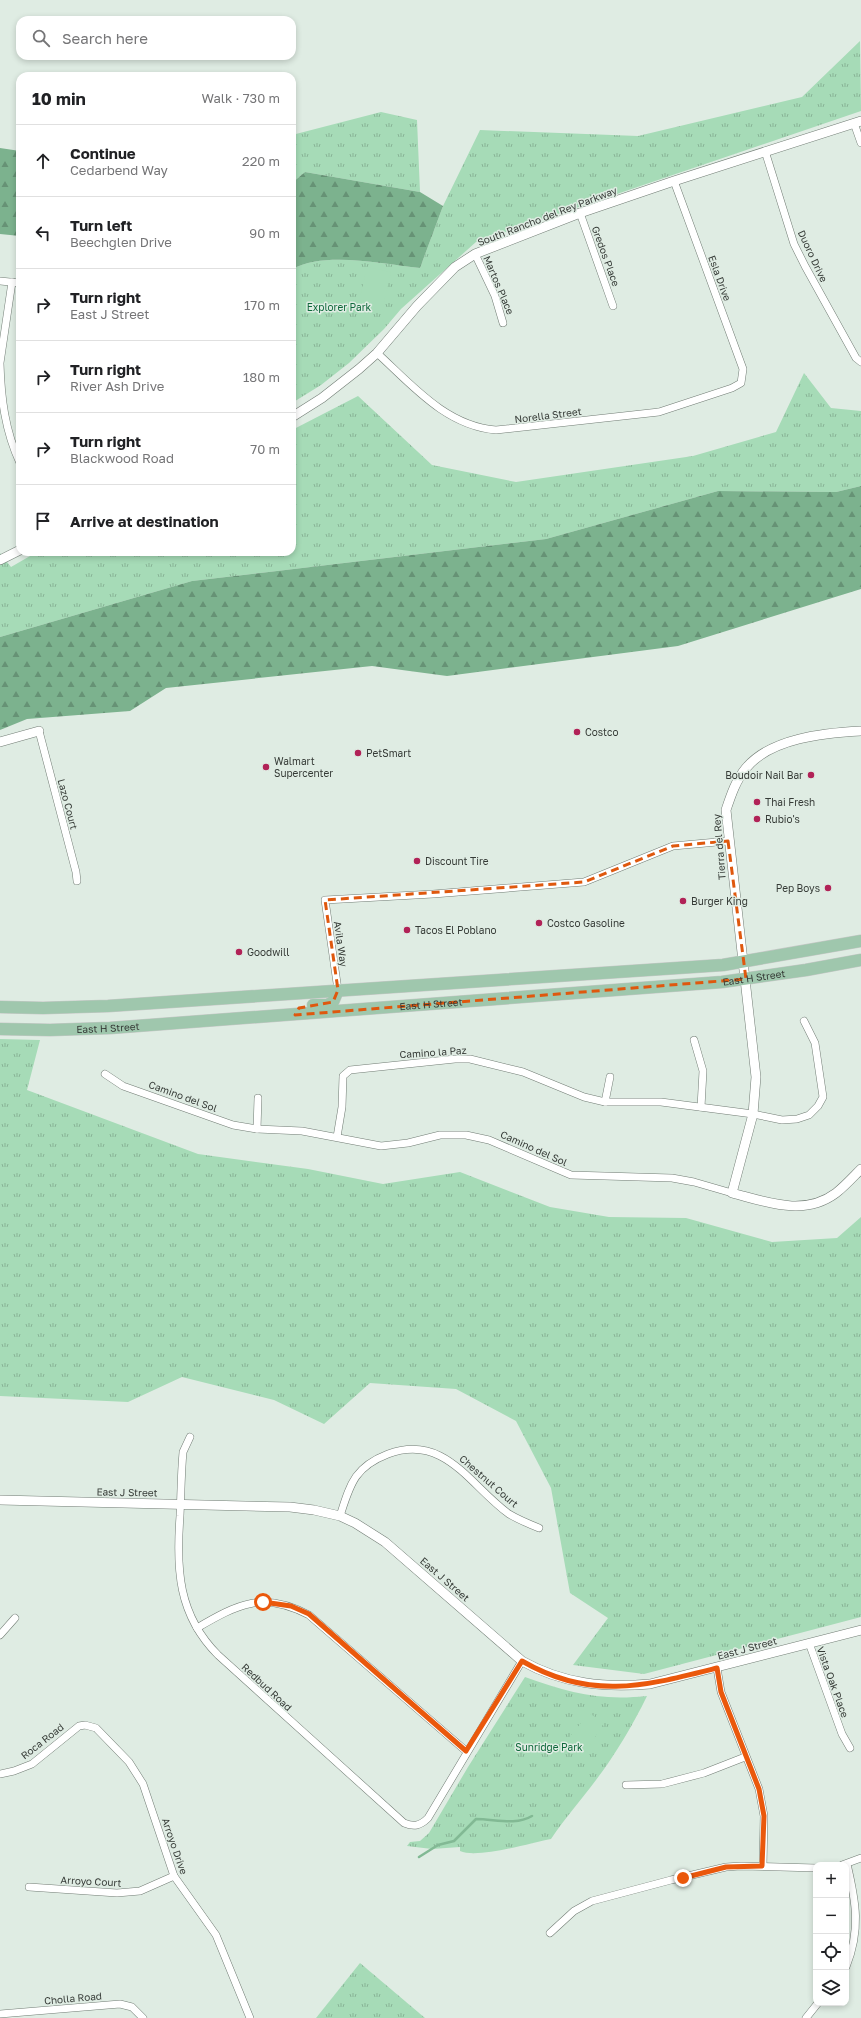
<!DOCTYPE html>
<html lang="en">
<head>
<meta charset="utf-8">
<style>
  body { margin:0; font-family:"Golos Text",sans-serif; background:#f6f6f6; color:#202124 }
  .controls { position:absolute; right:12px; bottom:12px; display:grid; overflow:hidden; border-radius:8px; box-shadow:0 2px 6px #0003 }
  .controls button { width:36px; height:36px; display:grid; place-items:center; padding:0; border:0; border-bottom:1px solid #e0e0e0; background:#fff; color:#202124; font:20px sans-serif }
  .stop { position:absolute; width:12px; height:12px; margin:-9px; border:3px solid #ea580c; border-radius:50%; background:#fff }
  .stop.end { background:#ea580c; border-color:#fff; box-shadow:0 1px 4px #0008 }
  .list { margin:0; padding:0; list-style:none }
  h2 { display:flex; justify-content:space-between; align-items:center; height:52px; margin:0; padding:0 16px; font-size:17px }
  h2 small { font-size:13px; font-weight:400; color:#757577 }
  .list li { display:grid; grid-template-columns:26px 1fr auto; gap:12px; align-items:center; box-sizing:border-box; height:72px; padding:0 16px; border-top:1px solid #e0e0e0 }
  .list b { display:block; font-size:15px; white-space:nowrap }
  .list p { margin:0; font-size:13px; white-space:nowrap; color:#757577 }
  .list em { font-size:13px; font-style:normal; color:#757577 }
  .icon { flex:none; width:22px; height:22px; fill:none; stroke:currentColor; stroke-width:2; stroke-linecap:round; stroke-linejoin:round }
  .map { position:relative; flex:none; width:861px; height:2018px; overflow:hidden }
  .search { position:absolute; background:#fff; box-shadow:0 2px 6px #0003; left:16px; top:16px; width:280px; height:44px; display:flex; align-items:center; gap:10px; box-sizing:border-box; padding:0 14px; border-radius:12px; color:#757577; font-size:15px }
  .panel { position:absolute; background:#fff; box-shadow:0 2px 6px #0003; left:16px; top:72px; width:280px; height:484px; border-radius:12px }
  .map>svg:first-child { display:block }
  .grass { fill:url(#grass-tufts) }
  .forest { fill:url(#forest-firs) }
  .pitch { fill:#a6dbb7 }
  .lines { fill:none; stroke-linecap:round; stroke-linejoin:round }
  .stream { stroke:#82b994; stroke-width:2.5 }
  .minor-casing { stroke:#717c74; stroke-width:8 }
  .tertiary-casing { stroke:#717c74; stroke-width:10 }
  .primary-casing { stroke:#c7c8c7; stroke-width:13 }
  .minor { stroke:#fff; stroke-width:7 }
  .tertiary { stroke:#fff; stroke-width:9 }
  .primary { stroke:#9fc7ad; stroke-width:12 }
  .route { stroke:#ea580c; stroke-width:5 }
  .marked { fill:none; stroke:#df580e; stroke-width:3; stroke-dasharray:8 5; stroke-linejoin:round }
  .poi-dot { fill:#b12257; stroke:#dfece3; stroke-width:1.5 }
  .labels { text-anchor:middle; stroke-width:3; stroke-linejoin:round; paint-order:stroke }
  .street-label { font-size:10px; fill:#363b37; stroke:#dfece3 }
  .park-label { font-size:10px; fill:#10693c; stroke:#dfece3 }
  .poi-label { font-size:10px; fill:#363b37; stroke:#dfece3; text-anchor:start }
</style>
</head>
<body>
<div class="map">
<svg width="861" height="2018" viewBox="0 0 861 2018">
  <defs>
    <pattern id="grass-tufts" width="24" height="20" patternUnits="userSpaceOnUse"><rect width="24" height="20" fill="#a6dbb7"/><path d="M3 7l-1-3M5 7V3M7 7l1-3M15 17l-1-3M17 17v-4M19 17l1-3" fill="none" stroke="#88b396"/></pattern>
    <pattern id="forest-firs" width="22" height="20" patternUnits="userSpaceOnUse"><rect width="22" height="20" fill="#7cb28e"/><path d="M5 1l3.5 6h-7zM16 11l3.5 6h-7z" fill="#669275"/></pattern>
  </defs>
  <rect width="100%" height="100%" fill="#dfece3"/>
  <!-- grass -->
  <g class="grass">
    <path d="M 860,41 L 861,111 L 476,242 L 401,309 L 384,329 L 349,363 L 321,385 L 292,403 L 292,269 C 326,251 382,264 420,268 L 443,206 L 480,130 L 638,136 L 802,97 Z"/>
    <path d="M 381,112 L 417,120 L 420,192 L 305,172 L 292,183 L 292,135 Z"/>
    <path d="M 804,373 L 831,408 L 861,411 L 861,486 L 836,492 L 718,491 L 546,539 L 192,581 L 0,637 L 0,553 L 11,567 L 37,552 L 292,552 L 292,430 L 358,396 L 432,465 L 516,482 L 693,456 L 776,432 Z"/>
    <path d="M 0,1039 L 40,1040 L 27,1090 L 198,1154 L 308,1169 L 383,1184 L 460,1172 L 550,1207 L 609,1217 L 686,1218 L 772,1242 L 837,1238 L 861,1217 L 861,1617 L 644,1674 L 573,1665 L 608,1618 L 570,1593 L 551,1488 L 516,1421 L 456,1389 L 370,1383 L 324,1424 L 274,1400 L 182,1377 L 128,1402 L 0,1396 Z"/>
    <path d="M 525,1677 C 569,1693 600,1701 647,1696 C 633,1725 615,1755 596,1780 C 581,1800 565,1818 551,1839 C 530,1843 478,1859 460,1851 L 460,1847 L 432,1849 L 407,1846 L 410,1842 L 420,1841 L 429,1833 L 468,1767 Z"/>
    <path d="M 360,1963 L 425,2018 L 316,2018 Z"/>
  </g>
  <!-- forest -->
  <g class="forest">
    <path d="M 0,148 L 20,151 L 20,236 L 0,234 Z"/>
    <path d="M 305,172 L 420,192 L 443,206 L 420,268 C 382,264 326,251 292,269 L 292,183 Z"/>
    <path d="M 861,486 L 861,589 L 678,646 L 447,676 L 372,666 L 166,688 L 130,711 L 27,719 L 0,730 L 0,637 L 192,581 L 546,539 L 718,491 L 836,492 Z"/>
  </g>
  <!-- pitch -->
  <g class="pitch">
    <path d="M 367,267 L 391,272 L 382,311 L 358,306 Z"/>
    <path d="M 589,1713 L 604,1723 L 586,1752 L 567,1740 Z"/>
  </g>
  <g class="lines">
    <!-- stream -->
    <path class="stream" d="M 419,1857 L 438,1845 L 454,1841 L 476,1819 C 495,1819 515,1826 532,1816"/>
    <!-- minor casing -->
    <g class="minor-casing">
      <g id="minor">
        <path d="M 854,123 L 861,143"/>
        <path d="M 765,151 L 794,244 L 805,266 L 856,358 L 861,362"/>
        <path d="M 580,213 L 613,306"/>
        <path d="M 475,254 L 495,296 L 503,323"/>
        <path d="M 0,281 L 20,283"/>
        <path d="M 12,282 L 0,363 C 1,398 5,431 20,463"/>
        <path d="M 377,353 C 412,385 446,426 496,430 L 659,412 L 732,388 L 741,383 L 743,369 L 674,181"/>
        <path d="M 39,731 L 76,872 L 77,881"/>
        <path d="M 338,990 L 325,900 L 433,894 L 584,882 L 673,846 L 728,841"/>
        <path d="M 694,1040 L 703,1071 L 701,1107"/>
        <path d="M 105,1074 L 123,1086 L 233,1125 L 257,1129 L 302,1131 L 381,1146 L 408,1143 L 440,1135 L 466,1135 L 489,1140 L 571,1175 L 672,1178 L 694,1182 L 732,1193"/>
        <path d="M 605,1102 L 610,1077"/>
        <path d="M 257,1129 L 258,1098"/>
        <path d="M 337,1137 L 342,1107 L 343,1076 L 350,1070 L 455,1059 L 470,1059 L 523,1072 L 584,1097 L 605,1102 L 661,1102 L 753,1114 L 782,1120 L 797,1119 L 809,1115 L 818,1106 L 823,1097 L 815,1043 L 804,1021"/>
        <path d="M 190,1437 L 183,1452 C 181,1474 181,1495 180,1516 C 176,1569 178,1615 218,1655 L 404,1823 C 414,1827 420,1826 428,1818 L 522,1661"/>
        <path d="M 340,1516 C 350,1485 354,1467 388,1454 C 445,1433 470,1486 509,1514 C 519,1520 529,1524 539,1528"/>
        <path d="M 197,1628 C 238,1604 263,1591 309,1615 L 466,1751"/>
        <path d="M 0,1635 L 15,1618"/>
        <path d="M 809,1643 L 842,1734 L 850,1748"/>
        <path d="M 717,1668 L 721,1692 L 759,1789 L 764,1816 L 763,1866"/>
        <path d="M 0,1774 L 14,1771 L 32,1764 L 79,1726 L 85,1725 L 96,1728 L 129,1762 L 143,1784 L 174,1876 L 216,1935 L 250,2018"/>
        <path d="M 626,1785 L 662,1784 L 704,1773 L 745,1757"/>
        <path d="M 842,1865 L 861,1858"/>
        <path d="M 29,1887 L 117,1893 L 140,1891 L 174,1876"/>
        <path d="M 550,1933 L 574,1911 L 592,1901 L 671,1880 L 726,1867 L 741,1866 L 816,1868"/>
        <path d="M 846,1967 C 861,1930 856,1902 847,1864"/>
        <path d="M 0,2014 L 120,2004 L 132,2007 L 143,2018"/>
        <path d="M 806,2018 L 818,2003"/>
      </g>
    </g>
    <!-- tertiary casing -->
    <g class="tertiary-casing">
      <g id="tertiary">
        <path d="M 292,417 L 322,398 L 359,369 L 377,353 L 417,306 L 455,267 L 475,254 L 580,213 L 674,181 L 861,121"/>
        <path d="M 0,560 L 20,550"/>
        <path d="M 861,731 C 824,733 771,738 746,768 C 736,780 731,795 726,810 L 756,1077 L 753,1114 L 732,1193 C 767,1202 804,1217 836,1193 C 845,1186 853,1177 861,1169"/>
        <path d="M 0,742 L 39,731"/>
        <path d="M 0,1500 L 290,1507 L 314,1510 L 340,1516 L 355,1523 L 385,1542 L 522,1661 C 563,1684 605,1688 650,1684 L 861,1630"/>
      </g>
    </g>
    <!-- primary casing -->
    <g class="primary-casing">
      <g id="primary">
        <path d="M 313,1005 L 327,1005 L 333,1002 L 338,990"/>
        <path d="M 0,1007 L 43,1008 L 108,1006 L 723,965 L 861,941"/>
        <path id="s1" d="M 0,1029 L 50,1030 L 110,1028 L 722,982 L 806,970 L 861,960"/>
      </g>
    </g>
    <!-- minor -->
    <use href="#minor" class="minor"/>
    <!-- tertiary -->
    <use href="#tertiary" class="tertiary"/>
    <!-- primary -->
    <use href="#primary" class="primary"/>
  </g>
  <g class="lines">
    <!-- route -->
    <path class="route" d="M 263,1602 L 291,1606 L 309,1614 L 466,1751 L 522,1661 C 591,1701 645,1686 717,1668 L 721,1692 L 759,1789 L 764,1816 L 762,1866 L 726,1867 L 683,1878"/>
  </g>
  <!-- marked area -->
  <path class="marked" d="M 728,841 L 746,979 L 295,1015 L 299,1008 L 333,1002 L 338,990 L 325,900 L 584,882 L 673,846 Z"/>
  <!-- markers -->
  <g class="poi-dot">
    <circle cx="577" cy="732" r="4"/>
    <circle cx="358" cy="753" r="4"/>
    <circle cx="266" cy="767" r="4"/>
    <circle cx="811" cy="775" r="4"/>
    <circle cx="757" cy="802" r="4"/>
    <circle cx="757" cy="819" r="4"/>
    <circle cx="417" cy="861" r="4"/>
    <circle cx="828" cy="888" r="4"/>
    <circle cx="683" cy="901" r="4"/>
    <circle cx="539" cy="923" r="4"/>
    <circle cx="407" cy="930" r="4"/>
    <circle cx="239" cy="952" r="4"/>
  </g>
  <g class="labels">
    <!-- street labels -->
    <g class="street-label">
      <text transform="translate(547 216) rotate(-21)" y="4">South Rancho del Rey Parkway</text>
      <text transform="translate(606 256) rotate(70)" y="4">Gredos Place</text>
      <text transform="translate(813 256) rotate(65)" y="4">Duoro Drive</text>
      <text transform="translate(720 278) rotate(70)" y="4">Esla Drive</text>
      <text transform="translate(499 285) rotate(67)" y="4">Martos Place</text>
      <text transform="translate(548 415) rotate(-7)" y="4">Norella Street</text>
      <text transform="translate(68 804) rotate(75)" y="4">Lazo Court</text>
      <text transform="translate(719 847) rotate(-95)" y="4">Tierra del Rey</text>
      <text transform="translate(341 944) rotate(82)" y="4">Avila Way</text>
      <text dy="4" stroke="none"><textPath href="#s1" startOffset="756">East H Street</textPath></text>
      <text dy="4" stroke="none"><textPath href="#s1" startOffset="432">East H Street</textPath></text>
      <text dy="4" stroke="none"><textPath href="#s1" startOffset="108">East H Street</textPath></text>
      <text transform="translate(433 1052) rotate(-4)" y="4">Camino la Paz</text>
      <text transform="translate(183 1096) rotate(20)" y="4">Camino del Sol</text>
      <text transform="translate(534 1148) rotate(24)" y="4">Camino del Sol</text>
      <text transform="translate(489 1481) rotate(41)" y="4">Chestnut Court</text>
      <text transform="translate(127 1492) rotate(1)" y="4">East J Street</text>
      <text transform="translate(445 1579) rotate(41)" y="4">East J Street</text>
      <text transform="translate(747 1648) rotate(-15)" y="4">East J Street</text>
      <text transform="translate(833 1682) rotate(70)" y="4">Vista Oak Place</text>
      <text transform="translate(267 1687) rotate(43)" y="4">Redbud Road</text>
      <text transform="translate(42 1741) rotate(-38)" y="4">Roca Road</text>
      <text transform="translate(175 1846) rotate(71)" y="4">Arroyo Drive</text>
      <text transform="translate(91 1881) rotate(3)" y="4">Arroyo Court</text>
      <text transform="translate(73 1998) rotate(-5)" y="4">Cholla Road</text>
    </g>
    <!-- park labels -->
    <g class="park-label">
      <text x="339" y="311">Explorer Park</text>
      <text x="549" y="1751">Sunridge Park</text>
    </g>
    <!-- poi labels -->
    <g class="poi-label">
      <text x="585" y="736">Costco</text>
      <text x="366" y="757">PetSmart</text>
      <text x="274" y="765">Walmart<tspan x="274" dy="12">Supercenter</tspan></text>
      <text x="803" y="779" text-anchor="end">Boudoir Nail Bar</text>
      <text x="765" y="806">Thai Fresh</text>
      <text x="765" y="823">Rubio's</text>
      <text x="425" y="865">Discount Tire</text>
      <text x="820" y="892" text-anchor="end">Pep Boys</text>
      <text x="691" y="905">Burger King</text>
      <text x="547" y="927">Costco Gasoline</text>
      <text x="415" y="934">Tacos El Poblano</text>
      <text x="247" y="956">Goodwill</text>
    </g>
  </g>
</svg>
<div class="controls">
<button>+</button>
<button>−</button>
<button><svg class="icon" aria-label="locate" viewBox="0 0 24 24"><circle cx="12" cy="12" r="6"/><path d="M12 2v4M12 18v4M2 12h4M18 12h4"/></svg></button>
<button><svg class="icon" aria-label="layers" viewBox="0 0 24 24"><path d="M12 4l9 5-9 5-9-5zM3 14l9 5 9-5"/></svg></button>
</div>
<div class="stop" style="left:263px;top:1602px"></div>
<div class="stop end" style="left:683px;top:1878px"></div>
<div class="search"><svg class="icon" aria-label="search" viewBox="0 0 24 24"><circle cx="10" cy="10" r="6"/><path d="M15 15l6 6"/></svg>Search here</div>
<section class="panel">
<h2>10 min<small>Walk · 730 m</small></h2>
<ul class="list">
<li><svg class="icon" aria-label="ahead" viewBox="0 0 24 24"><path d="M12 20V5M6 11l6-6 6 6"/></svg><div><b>Continue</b><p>Cedarbend Way</p></div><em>220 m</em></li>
<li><svg class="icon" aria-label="left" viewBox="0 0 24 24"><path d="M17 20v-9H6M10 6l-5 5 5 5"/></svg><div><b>Turn left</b><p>Beechglen Drive</p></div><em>90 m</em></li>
<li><svg class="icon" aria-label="right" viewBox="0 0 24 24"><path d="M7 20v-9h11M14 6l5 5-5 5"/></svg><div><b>Turn right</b><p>East J Street</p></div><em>170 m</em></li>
<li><svg class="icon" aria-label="right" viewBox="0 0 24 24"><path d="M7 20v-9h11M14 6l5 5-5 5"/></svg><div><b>Turn right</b><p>River Ash Drive</p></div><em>180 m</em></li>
<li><svg class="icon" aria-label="right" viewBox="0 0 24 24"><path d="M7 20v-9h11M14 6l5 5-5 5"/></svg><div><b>Turn right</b><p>Blackwood Road</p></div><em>70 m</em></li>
<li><svg class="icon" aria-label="arrive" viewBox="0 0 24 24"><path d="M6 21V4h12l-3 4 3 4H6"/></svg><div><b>Arrive at destination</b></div></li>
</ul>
</section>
</div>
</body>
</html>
